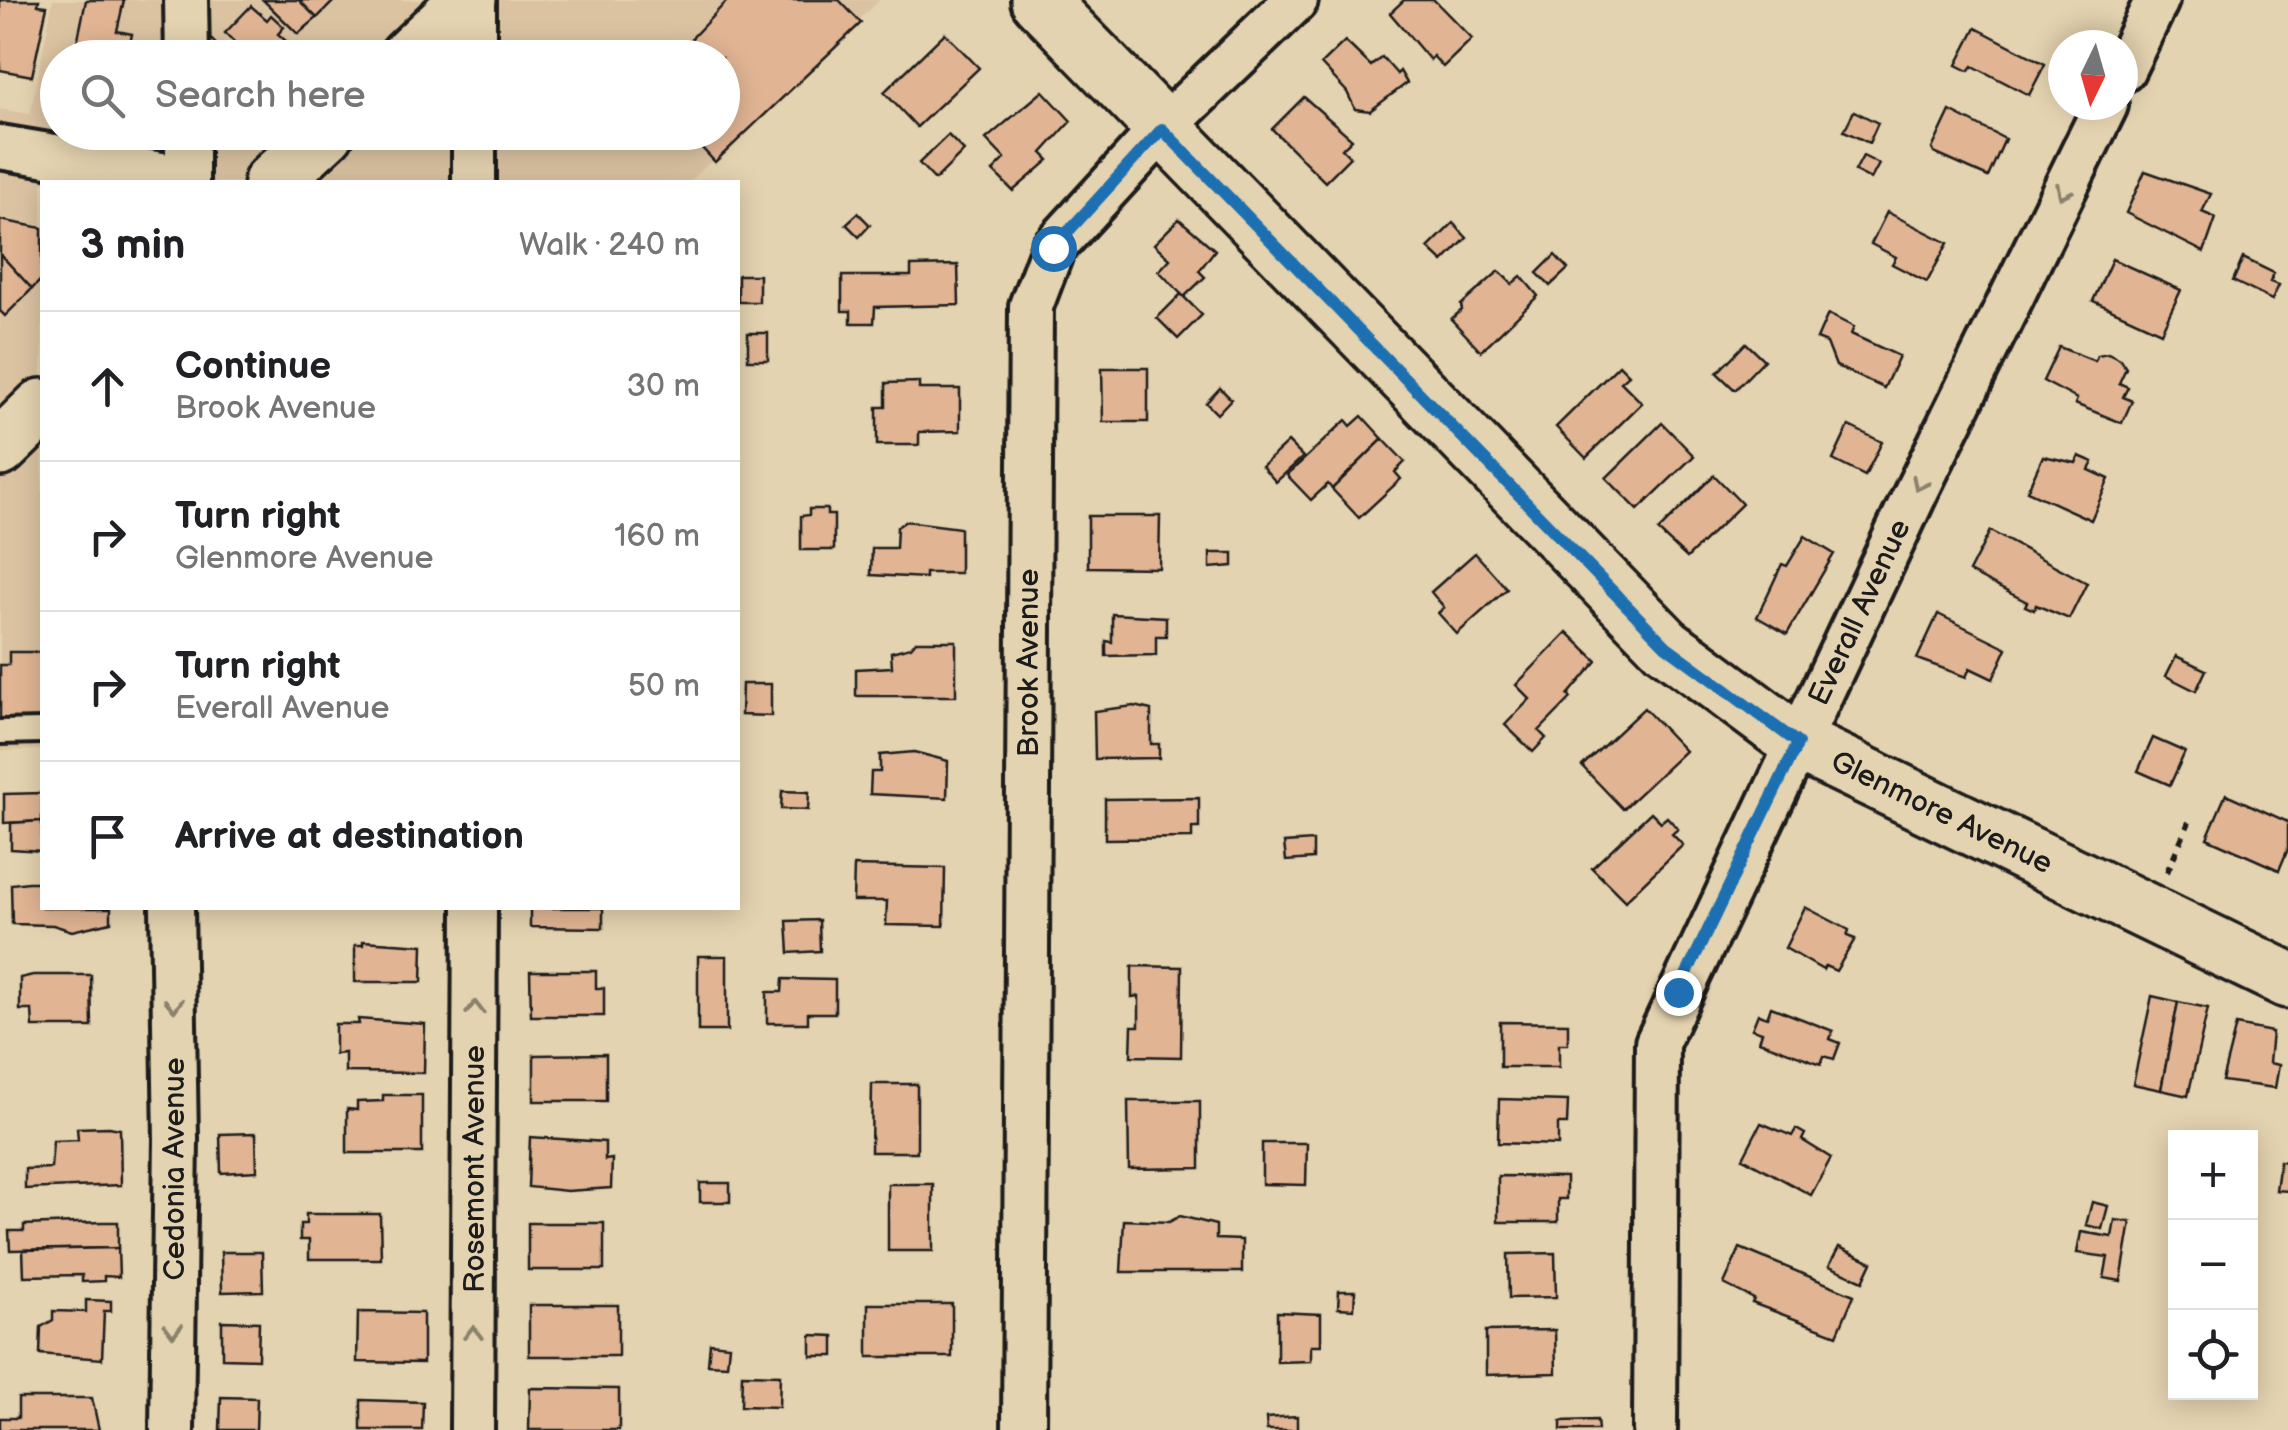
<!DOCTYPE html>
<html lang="en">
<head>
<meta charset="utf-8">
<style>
  body { margin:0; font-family:"Balsamiq Sans",sans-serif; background:#f2f2f2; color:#202124 }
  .controls { position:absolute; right:30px; bottom:30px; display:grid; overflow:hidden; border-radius:0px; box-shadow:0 5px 25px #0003 }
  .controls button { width:90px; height:90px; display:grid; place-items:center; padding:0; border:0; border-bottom:2px solid #e0e0e0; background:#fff; color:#202124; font:50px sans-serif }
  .compass { position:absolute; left:2048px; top:30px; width:90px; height:90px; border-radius:50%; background:#fff; box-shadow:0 5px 25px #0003; rotate:185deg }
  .stop { position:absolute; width:30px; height:30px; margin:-22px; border:8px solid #1f6fb2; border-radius:50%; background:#fff }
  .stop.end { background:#1f6fb2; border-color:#fff; box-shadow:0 2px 10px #0008 }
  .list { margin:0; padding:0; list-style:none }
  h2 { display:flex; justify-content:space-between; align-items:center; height:130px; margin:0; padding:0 40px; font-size:42px }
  h2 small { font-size:32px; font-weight:400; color:#757577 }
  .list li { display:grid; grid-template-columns:65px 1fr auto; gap:30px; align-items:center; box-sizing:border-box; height:150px; padding:0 40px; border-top:2px solid #e0e0e0 }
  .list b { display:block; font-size:38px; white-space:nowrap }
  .list p { margin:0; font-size:32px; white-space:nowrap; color:#757577 }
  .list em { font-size:32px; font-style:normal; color:#757577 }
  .icon { flex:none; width:55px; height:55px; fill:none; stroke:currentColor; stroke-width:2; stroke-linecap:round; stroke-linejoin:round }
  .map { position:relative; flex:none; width:2288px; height:1430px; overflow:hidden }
  .search { position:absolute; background:#fff; box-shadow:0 5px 25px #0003; left:40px; top:40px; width:700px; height:110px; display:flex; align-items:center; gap:25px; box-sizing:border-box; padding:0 35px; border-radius:55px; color:#757577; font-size:38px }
  .panel { position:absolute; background:#fff; box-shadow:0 5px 25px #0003; left:40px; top:180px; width:700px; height:730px; border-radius:0px }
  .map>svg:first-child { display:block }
  .built { fill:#dbc3a2; fill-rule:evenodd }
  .building { fill:#e1b594; stroke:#1c1c1c; stroke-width:2.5 }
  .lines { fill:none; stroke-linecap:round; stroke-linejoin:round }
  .lane-casing { stroke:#1c1c1c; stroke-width:30 }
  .street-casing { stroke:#1c1c1c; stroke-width:50 }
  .secondary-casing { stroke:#1c1c1c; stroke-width:62 }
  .primary-casing { stroke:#1c1c1c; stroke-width:62 }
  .path { stroke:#1c1c1c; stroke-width:6; stroke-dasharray:8 8; stroke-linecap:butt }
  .lane { stroke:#e4d3b0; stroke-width:22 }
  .street { stroke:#e4d3b0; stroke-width:42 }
  .secondary { stroke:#e4d3b0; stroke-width:55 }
  .primary { stroke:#e4d3b0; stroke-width:55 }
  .oneway { stroke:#8a816d }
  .route { stroke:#1f6fb2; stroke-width:12 }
  .labels { text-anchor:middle; stroke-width:8; stroke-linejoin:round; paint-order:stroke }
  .street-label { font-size:30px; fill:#1c1c1c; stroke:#e4d3b0 }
</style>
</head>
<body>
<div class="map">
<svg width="2288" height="1430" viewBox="0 0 2288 1430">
  <rect width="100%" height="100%" fill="#e4d3b0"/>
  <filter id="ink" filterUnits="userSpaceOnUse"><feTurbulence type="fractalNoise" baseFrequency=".01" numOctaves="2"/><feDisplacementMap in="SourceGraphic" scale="20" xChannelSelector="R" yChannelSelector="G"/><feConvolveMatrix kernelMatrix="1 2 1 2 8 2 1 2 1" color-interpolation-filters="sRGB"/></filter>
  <g filter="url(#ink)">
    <!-- built -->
    <path class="built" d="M 53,0 L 880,0 L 689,182 L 42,182 L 42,750 L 0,751 L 0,109 L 30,114 ZM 58,58 L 722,58 L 722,132 L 58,132 Z"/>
    <!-- building -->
    <g class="building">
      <path d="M 0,0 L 39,0 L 38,5 L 47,6 L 32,76 L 0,70 Z"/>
      <path d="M 86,0 L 124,0 L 117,31 L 132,34 L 127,58 L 74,58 Z"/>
      <path d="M 263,0 L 299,0 L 317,18 L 298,34 Z"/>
      <path d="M 299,0 L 335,0 L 317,18 Z"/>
      <path d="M 728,0 L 839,0 L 861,23 L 715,162 L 687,132 L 722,132 L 722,58 L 673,58 Z"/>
      <path d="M 1404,0 L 1434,0 L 1472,39 L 1443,67 L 1433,56 L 1430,60 L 1390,13 Z"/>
      <path d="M 251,6 L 267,20 L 271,15 L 284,27 L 278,34 L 287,42 L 281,48 L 288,58 L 250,58 L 225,33 Z"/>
      <path d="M 1976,28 L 2045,64 L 2029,95 L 1973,66 L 1969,71 L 1957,65 Z"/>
      <path d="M 945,33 L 979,68 L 917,127 L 884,92 Z"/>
      <path d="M 209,37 L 229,58 L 203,58 L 203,43 Z"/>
      <path d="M 1345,41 L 1371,66 L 1382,57 L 1397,74 L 1400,71 L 1407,83 L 1370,111 L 1355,109 L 1347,92 L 1321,64 Z"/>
      <path d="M 1043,91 L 1071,121 L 1042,153 L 1049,160 L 1013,191 L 993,171 L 1005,159 L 986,139 Z"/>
      <path d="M 1304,97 L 1352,139 L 1342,149 L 1350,157 L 1325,182 L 1272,129 Z"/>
      <path d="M 1854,111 L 1878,123 L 1869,143 L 1844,131 Z"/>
      <path d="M 1950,111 L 2005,139 L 1988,177 L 1934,153 L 1932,149 Z"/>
      <path d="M 948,135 L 964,151 L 935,180 L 919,163 Z"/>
      <path d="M 1863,156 L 1879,164 L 1871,179 L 1855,171 Z"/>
      <path d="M 2145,171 L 2211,194 L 2202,212 L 2216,218 L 2204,252 L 2126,213 Z"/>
      <path d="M 1887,212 L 1948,243 L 1927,282 L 1892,264 L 1896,257 L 1871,244 Z"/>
      <path d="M 858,213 L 870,225 L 859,237 L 846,224 Z"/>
      <path d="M 1179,219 L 1215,250 L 1199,271 L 1205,277 L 1184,297 L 1159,271 L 1170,259 L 1154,244 Z"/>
      <path d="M 0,220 L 42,228 L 42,279 L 32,289 L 0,254 Z"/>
      <path d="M 1453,223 L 1467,238 L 1443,262 L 1428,248 Z"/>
      <path d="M 0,254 L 32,289 L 5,316 L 0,311 Z"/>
      <path d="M 1555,255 L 1568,269 L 1550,286 L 1537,273 Z"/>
      <path d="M 2243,258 L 2274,273 L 2270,282 L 2279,285 L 2272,300 L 2233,281 Z"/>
      <path d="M 2112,259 L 2181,290 L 2161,332 L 2093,301 Z"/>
      <path d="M 958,265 L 959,305 L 875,307 L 874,323 L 851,323 L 851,311 L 842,311 L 842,276 L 911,276 L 911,266 Z"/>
      <path d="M 1499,271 L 1512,284 L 1521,276 L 1538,296 L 1481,351 L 1451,319 L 1462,310 L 1461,305 Z"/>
      <rect x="738" y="275" width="21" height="27"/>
      <path d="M 1181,294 L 1202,315 L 1178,339 L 1157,318 Z"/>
      <path d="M 1828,314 L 1854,327 L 1851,334 L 1899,356 L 1884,388 L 1836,366 L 1827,343 L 1817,339 Z"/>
      <rect x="748" y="333" width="20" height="27"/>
      <path d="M 1746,343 L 1764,360 L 1735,390 L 1717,373 Z"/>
      <path d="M 2059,347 L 2095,361 L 2097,355 L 2108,353 L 2120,359 L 2126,368 L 2119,383 L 2128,387 L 2123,397 L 2132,401 L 2122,423 L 2075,404 L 2077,399 L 2043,381 Z"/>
      <path d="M 1619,365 L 1629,375 L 1621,382 L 1642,403 L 1586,458 L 1556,427 Z"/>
      <path d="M 1102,368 L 1148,368 L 1148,422 L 1103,422 Z"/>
      <path d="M 919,382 L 919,389 L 960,389 L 960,431 L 919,432 L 919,445 L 877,445 L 877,407 L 886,407 L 886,383 Z"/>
      <path d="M 1220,388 L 1231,399 L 1217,414 L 1206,403 Z"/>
      <path d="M 1362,416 L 1383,439 L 1332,489 L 1328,484 L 1311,500 L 1287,475 L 1346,420 L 1351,426 Z"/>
      <path d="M 1662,423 L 1694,456 L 1638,510 L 1606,478 Z"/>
      <path d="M 1849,426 L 1882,442 L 1865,476 L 1833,460 Z"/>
      <path d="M 1383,439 L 1405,462 L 1395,472 L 1401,479 L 1359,518 L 1332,489 Z"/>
      <path d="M 1288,442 L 1303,457 L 1276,482 L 1262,466 Z"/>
      <path d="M 2043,456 L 2076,463 L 2079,456 L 2093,462 L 2089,470 L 2109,479 L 2091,520 L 2027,491 Z"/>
      <path d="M 1714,475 L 1742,504 L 1687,558 L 1658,531 Z"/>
      <path d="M 809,509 L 827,509 L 827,515 L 834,515 L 834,550 L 801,550 L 801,516 L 809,515 Z"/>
      <path d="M 1088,516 L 1160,516 L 1159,568 L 1088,567 Z"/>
      <path d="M 906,521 L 960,528 L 960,573 L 925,573 L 925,578 L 871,575 L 872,548 L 896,548 L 897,527 Z"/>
      <path d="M 1990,531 L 2087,583 L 2069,619 L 2036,605 L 2034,610 L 2025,606 L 2027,602 L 1969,572 Z"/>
      <path d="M 1805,536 L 1834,554 L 1787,634 L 1757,617 L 1782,564 L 1787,566 Z"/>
      <path d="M 1210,553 L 1233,553 L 1233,566 L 1210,568 Z"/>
      <path d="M 1475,553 L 1507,589 L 1457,634 L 1438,613 L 1444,608 L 1431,592 Z"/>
      <path d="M 1112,614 L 1166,617 L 1166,636 L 1156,636 L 1156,655 L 1106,656 L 1106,641 L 1112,642 Z"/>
      <path d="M 1938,614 L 2007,648 L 1993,679 L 1970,668 L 1966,677 L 1917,659 Z"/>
      <path d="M 1567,632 L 1597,661 L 1568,695 L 1571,698 L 1539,731 L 1546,738 L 1533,752 L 1505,725 L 1530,699 L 1516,685 Z"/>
      <path d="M 916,641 L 956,641 L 956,696 L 856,696 L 856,669 L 892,667 L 891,652 L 911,647 Z"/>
      <path d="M 9,652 L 42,652 L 42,719 L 0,720 L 0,665 L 9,665 Z"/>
      <path d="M 2176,656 L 2206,670 L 2196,691 L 2166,676 Z"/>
      <path d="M 742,684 L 771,684 L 771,716 L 741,715 Z"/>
      <path d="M 1134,706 L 1151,710 L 1151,744 L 1159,744 L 1159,758 L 1095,759 L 1094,711 Z"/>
      <path d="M 1644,708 L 1685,751 L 1623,809 L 1582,766 Z"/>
      <path d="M 2153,738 L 2185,752 L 2170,785 L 2138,771 Z"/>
      <path d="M 914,752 L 948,761 L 947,798 L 870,794 L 871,772 L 880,772 L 880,755 Z"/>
      <path d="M 782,791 L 809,792 L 808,810 L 781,809 Z"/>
      <path d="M 42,793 L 42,821 L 4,823 L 4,794 Z"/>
      <path d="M 2226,794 L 2288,822 L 2288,849 L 2279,870 L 2207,838 Z"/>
      <path d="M 1199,798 L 1199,828 L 1192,828 L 1192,838 L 1105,839 L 1105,799 Z"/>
      <path d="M 1651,812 L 1661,822 L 1667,817 L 1678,829 L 1672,834 L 1683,845 L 1625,901 L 1592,868 Z"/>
      <path d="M 42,821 L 42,851 L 11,849 L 11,823 Z"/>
      <path d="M 1313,841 L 1313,859 L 1286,861 L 1284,843 Z"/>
      <path d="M 854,866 L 945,868 L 944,926 L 886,925 L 887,901 L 853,901 Z"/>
      <path d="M 28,882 L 42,882 L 42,908 L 111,908 L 111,922 L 72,931 L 53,925 L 12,924 L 11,884 Z"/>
      <path d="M 1805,907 L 1849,930 L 1847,936 L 1855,939 L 1836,971 L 1825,966 L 1823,970 L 1785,948 Z"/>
      <path d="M 530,908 L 603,908 L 603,928 L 530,927 Z"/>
      <path d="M 819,920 L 820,951 L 789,953 L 787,921 Z"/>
      <path d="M 363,941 L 423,945 L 422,982 L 355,982 L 355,945 L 363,945 Z"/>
      <rect x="698" y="956" width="29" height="75"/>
      <path d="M 1132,966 L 1182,967 L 1181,1057 L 1131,1056 L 1132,1026 L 1139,1026 L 1139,996 L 1132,997 Z"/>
      <path d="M 530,971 L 596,971 L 596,988 L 604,988 L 604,1016 L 531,1016 Z"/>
      <path d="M 33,975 L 91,975 L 92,1027 L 33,1027 L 32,1010 L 20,1010 L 20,978 Z"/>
      <path d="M 783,979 L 835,980 L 835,1013 L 808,1013 L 808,1023 L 767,1023 L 767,992 L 782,992 Z"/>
      <path d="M 2152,996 L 2178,1002 L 2161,1090 L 2133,1084 Z"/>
      <path d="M 2178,1002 L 2208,1008 L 2188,1096 L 2161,1090 Z"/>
      <path d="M 1771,1007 L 1833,1031 L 1830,1039 L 1840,1043 L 1834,1059 L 1824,1056 L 1821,1064 L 1759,1041 L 1762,1032 L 1752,1029 L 1758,1014 L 1767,1017 Z"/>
      <path d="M 358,1019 L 425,1024 L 424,1073 L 345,1072 L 345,1053 L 335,1054 L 335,1024 L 359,1024 Z"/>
      <path d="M 1500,1022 L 1568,1023 L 1568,1044 L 1559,1044 L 1559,1067 L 1500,1067 Z"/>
      <path d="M 2236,1025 L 2272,1032 L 2269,1063 L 2279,1065 L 2275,1088 L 2222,1081 Z"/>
      <path d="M 606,1054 L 606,1101 L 534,1101 L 534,1055 Z"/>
      <path d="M 872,1084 L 917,1084 L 917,1152 L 871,1152 Z"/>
      <path d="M 383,1095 L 422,1095 L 422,1153 L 347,1153 L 347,1109 L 357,1110 L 357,1102 L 383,1101 Z"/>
      <path d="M 1499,1099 L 1568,1101 L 1567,1124 L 1558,1124 L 1558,1145 L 1498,1143 Z"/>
      <path d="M 1128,1101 L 1200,1101 L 1200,1168 L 1129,1169 Z"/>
      <path d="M 1761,1123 L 1792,1136 L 1796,1129 L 1805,1134 L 1802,1140 L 1831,1158 L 1811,1195 L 1743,1158 Z"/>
      <path d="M 109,1127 L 120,1129 L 121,1185 L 25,1189 L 25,1169 L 51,1168 L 53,1141 L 78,1140 L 77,1128 Z"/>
      <path d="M 256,1133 L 257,1171 L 221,1173 L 220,1134 Z"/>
      <path d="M 530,1137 L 605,1142 L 605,1160 L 612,1159 L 611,1188 L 567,1191 L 528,1187 Z"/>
      <path d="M 1262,1143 L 1307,1143 L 1306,1185 L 1262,1184 Z"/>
      <path d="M 2280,1161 L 2288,1162 L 2288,1191 L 2276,1190 Z"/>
      <path d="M 1498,1176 L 1566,1177 L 1566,1199 L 1558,1199 L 1558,1222 L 1498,1222 Z"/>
      <rect x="700" y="1183" width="30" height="19"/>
      <rect x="888" y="1184" width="45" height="67"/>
      <path d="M 2092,1202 L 2108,1206 L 2102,1229 L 2086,1225 Z"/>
      <path d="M 306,1214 L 380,1214 L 381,1259 L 309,1259 L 309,1240 L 300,1240 L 300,1224 L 306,1224 Z"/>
      <path d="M 1180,1216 L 1216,1225 L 1216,1239 L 1242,1240 L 1242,1272 L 1121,1272 L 1124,1220 L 1169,1222 Z"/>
      <path d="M 2115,1220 L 2131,1222 L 2121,1281 L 2104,1278 L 2108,1257 L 2077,1253 L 2081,1232 L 2112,1237 Z"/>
      <path d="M 102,1222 L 118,1222 L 118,1248 L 10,1250 L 9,1231 L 24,1231 L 24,1225 Z"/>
      <rect x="528" y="1223" width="76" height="47"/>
      <path d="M 1839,1247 L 1872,1262 L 1863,1281 L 1829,1266 Z"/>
      <path d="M 118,1248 L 119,1277 L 104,1276 L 104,1281 L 82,1282 L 82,1275 L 24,1276 L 23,1250 Z"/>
      <path d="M 1740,1248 L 1854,1295 L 1837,1335 L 1752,1303 L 1754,1299 L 1724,1284 Z"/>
      <path d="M 221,1252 L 262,1252 L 263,1291 L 222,1292 Z"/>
      <path d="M 1555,1253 L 1556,1297 L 1509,1298 L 1508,1254 Z"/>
      <path d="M 1339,1291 L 1355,1291 L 1354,1309 L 1338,1308 Z"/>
      <path d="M 86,1300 L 111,1301 L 111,1311 L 104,1311 L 102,1359 L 40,1354 L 41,1327 L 53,1320 L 53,1311 L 86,1312 Z"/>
      <rect x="868" y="1304" width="84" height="53"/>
      <rect x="529" y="1305" width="89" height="51"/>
      <path d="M 358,1312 L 423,1313 L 423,1363 L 357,1362 Z"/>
      <path d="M 1277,1312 L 1321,1314 L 1321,1345 L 1311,1345 L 1311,1361 L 1277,1362 Z"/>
      <path d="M 222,1321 L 259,1322 L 258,1359 L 222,1358 Z"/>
      <path d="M 1555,1330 L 1556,1373 L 1486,1375 L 1486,1331 Z"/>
      <path d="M 811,1335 L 834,1336 L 834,1356 L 811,1356 Z"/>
      <path d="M 710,1343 L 729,1345 L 727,1365 L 708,1364 Z"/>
      <path d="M 742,1374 L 780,1375 L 779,1407 L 741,1406 Z"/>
      <path d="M 530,1388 L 619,1389 L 619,1430 L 529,1430 Z"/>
      <path d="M 221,1397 L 257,1398 L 256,1430 L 220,1430 Z"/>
      <path d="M 18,1398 L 92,1398 L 99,1430 L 0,1430 L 0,1418 L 18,1418 Z"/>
      <path d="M 361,1400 L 423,1402 L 422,1430 L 361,1430 Z"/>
      <path d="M 1297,1416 L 1297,1430 L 1267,1430 L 1266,1418 Z"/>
      <path d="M 1597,1420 L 1598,1430 L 1561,1430 L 1561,1421 Z"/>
    </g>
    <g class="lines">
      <!-- lane casing -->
      <g class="lane-casing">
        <path id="lane" d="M 0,732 L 42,731"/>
      </g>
      <!-- street casing -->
      <g class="street-casing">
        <g id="street">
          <path d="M 186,0 L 187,58"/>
          <path d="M 474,0 L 474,58"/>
          <path d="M 2123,70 L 2157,0"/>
          <path d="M 187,132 L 187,182"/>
          <path d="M 474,132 L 474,182"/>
          <path d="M 0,147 L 185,178"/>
          <path d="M 172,1430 L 176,1139 L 172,908"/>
          <path d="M 472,1430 L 475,908"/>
          <path d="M 1024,1430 L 1031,306 L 1053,248 L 1162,129 L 1296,0"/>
          <path d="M 1655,1430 L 1657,1043 L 1918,488 L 2106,105"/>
        </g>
      </g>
      <!-- secondary casing -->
      <g class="secondary-casing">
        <path id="secondary" d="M 1039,0 L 1666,645 L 1798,743 L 2288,980"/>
      </g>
      <!-- primary casing -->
      <g class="primary-casing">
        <g id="primary">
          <path d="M 407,58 L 468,0"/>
          <path d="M 272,182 L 326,132"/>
          <path d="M 0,448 L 42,407"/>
        </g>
      </g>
      <!-- path -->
      <path class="path" d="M 2167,872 L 2189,822"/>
      <!-- lane -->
      <use href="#lane" class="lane"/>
      <!-- street -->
      <use href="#street" class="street"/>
      <!-- secondary -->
      <use href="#secondary" class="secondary"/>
      <!-- primary -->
      <use href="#primary" class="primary"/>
    </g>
    <!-- one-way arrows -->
    <defs><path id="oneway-chevron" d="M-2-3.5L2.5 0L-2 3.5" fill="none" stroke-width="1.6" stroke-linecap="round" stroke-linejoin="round" transform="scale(2.5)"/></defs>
    <g class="oneway">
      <use href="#oneway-chevron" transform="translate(2063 192) rotate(116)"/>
      <use href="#oneway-chevron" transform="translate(1919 484) rotate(116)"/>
      <use href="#oneway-chevron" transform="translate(174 1005) rotate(89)"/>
      <use href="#oneway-chevron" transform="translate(475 1008) rotate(-90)"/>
      <use href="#oneway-chevron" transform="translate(173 1330) rotate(91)"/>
      <use href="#oneway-chevron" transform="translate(473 1333) rotate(-90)"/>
    </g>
  </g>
  <g class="lines" filter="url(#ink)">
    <!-- route -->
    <path class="route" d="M 1053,248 L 1162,129 L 1666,646 L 1798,743 L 1678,992"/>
  </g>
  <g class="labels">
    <!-- street labels -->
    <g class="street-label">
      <text transform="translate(1859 612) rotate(-65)" y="10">Everall Avenue</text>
      <text transform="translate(1028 663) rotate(-90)" y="10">Brook Avenue</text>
      <text transform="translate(1942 812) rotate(26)" y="10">Glenmore Avenue</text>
      <text transform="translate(174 1169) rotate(-90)" y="10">Cedonia Avenue</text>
      <text transform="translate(474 1169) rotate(-90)" y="10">Rosemont Avenue</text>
    </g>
  </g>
</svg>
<div class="controls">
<button>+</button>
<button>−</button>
<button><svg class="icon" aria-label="locate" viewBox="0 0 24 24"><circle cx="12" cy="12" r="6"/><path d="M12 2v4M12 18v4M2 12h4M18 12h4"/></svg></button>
</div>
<svg class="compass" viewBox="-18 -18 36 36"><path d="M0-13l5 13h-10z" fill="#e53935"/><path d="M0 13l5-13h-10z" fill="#757577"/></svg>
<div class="stop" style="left:1053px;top:248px"></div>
<div class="stop end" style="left:1678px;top:992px"></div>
<div class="search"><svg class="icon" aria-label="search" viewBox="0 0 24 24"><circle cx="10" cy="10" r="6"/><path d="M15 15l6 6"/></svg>Search here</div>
<section class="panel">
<h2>3 min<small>Walk · 240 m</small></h2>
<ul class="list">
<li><svg class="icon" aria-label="ahead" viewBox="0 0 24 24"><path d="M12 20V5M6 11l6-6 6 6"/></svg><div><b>Continue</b><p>Brook Avenue</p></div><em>30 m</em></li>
<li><svg class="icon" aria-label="right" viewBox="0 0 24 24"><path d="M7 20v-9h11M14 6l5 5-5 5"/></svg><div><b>Turn right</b><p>Glenmore Avenue</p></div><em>160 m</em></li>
<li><svg class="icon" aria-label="right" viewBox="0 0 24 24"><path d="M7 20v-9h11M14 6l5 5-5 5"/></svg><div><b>Turn right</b><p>Everall Avenue</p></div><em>50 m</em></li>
<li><svg class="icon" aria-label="arrive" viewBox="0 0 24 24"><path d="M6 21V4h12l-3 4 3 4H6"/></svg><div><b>Arrive at destination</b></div></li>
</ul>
</section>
</div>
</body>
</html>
